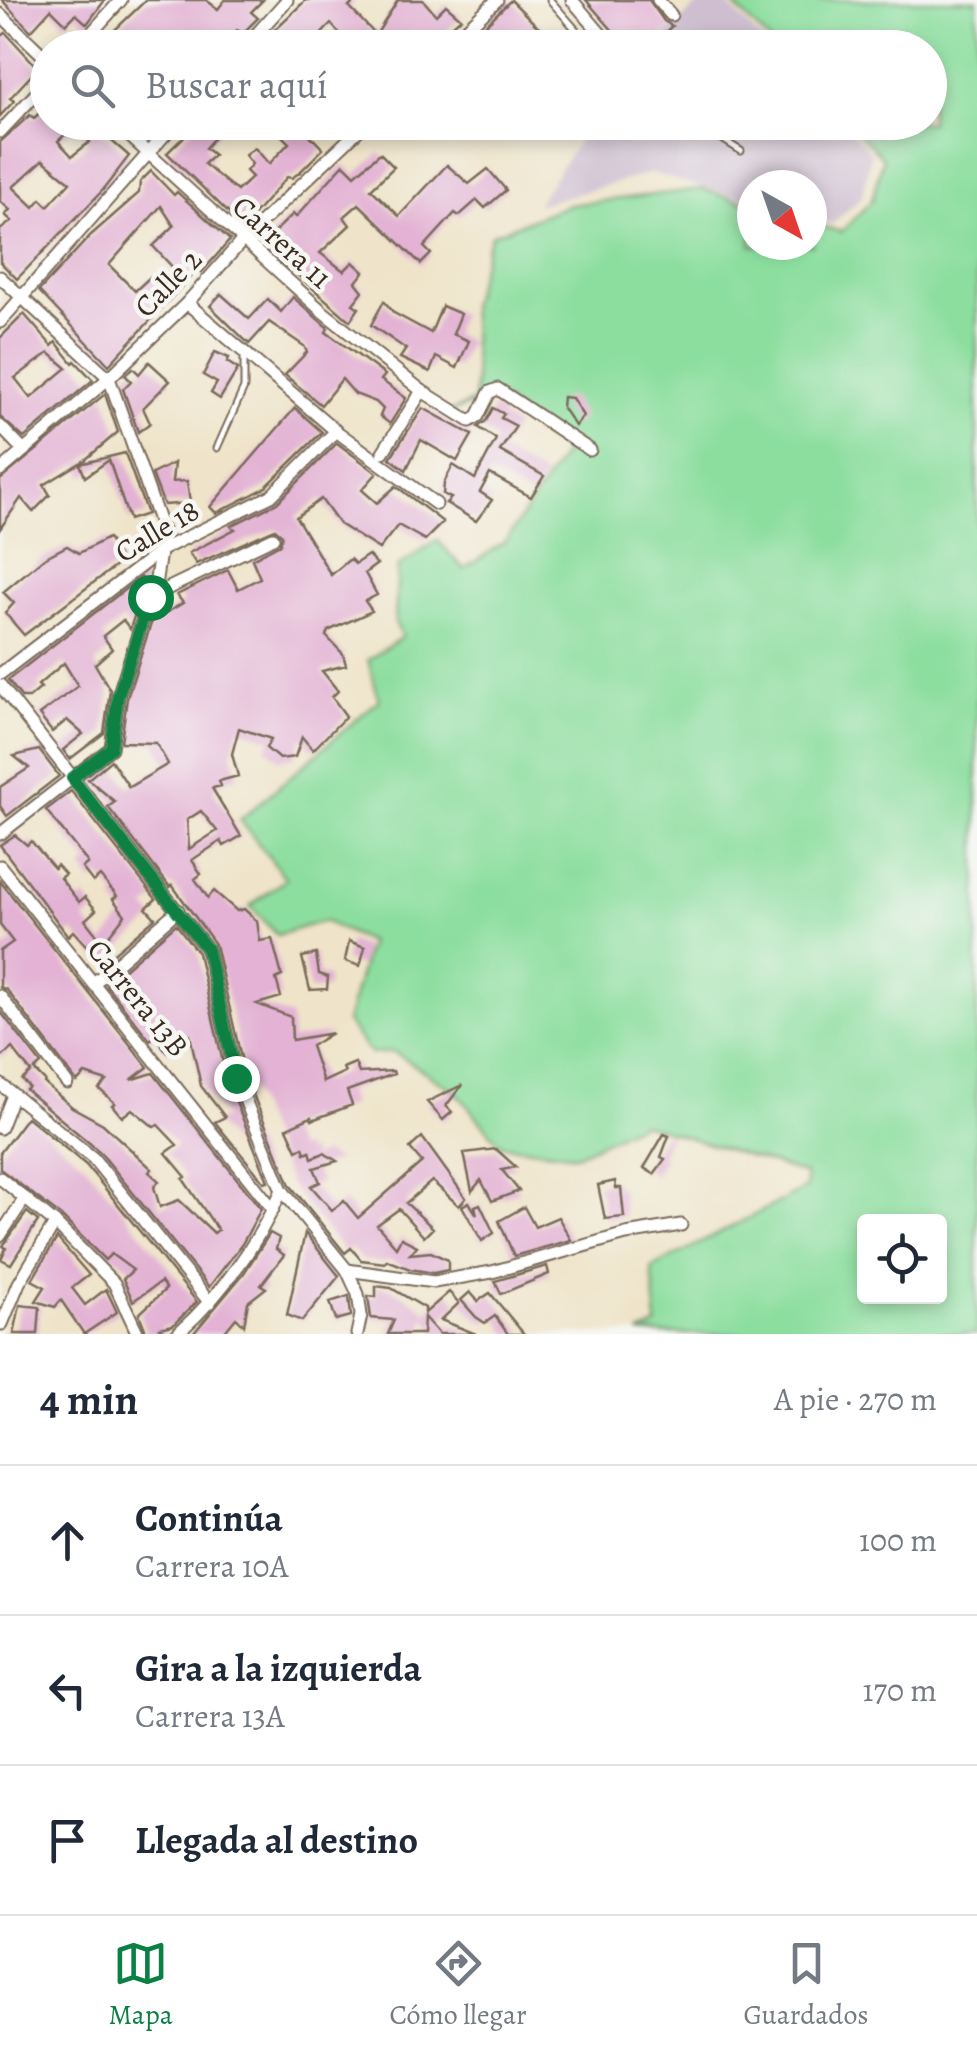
<!DOCTYPE html>
<html lang="es">
<head>
<meta charset="utf-8">
<style>
  body { margin:0; font-family:Alegreya,serif; background:#f6f6f7; color:#1f2937 }
  .controls { position:absolute; right:30px; bottom:30px; display:grid; overflow:hidden; border-radius:10px; box-shadow:0 5px 15px #0003 }
  .controls button { width:90px; height:90px; display:grid; place-items:center; padding:0; border:0; border-bottom:2px solid #e0e1e3; background:#fff; color:#1f2937; font:50px sans-serif }
  .compass { position:absolute; left:737px; top:170px; width:90px; height:90px; border-radius:50%; background:#fff; box-shadow:0 5px 15px #0003; rotate:140deg }
  .stop { position:absolute; width:30px; height:30px; margin:-22px; border:8px solid #0b8043; border-radius:50%; background:#fff }
  .stop.end { background:#0b8043; border-color:#fff; box-shadow:0 2px 10px #0008 }
  .list { margin:0; padding:0; list-style:none }
  h2 { display:flex; justify-content:space-between; align-items:center; height:130px; margin:0; padding:0 40px; font-size:42px }
  h2 small { font-size:32px; font-weight:400; color:#747a83 }
  .list li { display:grid; grid-template-columns:65px 1fr auto; gap:30px; align-items:center; box-sizing:border-box; height:150px; padding:0 40px; border-top:2px solid #e0e1e3 }
  .list b { display:block; font-size:38px; white-space:nowrap }
  .list p { margin:0; font-size:32px; white-space:nowrap; color:#747a83 }
  .list em { font-size:32px; font-style:normal; color:#747a83 }
  .icon { flex:none; width:55px; height:55px; fill:none; stroke:currentColor; stroke-width:2; stroke-linecap:round; stroke-linejoin:round }
  .map { position:relative; flex:none; width:977px; height:1334px; overflow:hidden }
  .search { position:absolute; background:#fff; box-shadow:0 5px 15px #0003; left:30px; right:30px; top:30px; height:110px; display:flex; align-items:center; gap:25px; box-sizing:border-box; padding:0 35px; border-radius:55px; color:#747a83; font-size:38px }
  .sheet { height:580px; background:#fff }
  nav { display:flex; justify-content:space-around; align-items:center; box-sizing:border-box; height:140px; border-top:2px solid #e0e1e3; background:#fff; font-size:28px; color:#747a83 }
  nav a { display:grid; justify-items:center; gap:5px }
  nav .on { color:#0b8043 }
  .map>svg:first-child { display:block }
  .industrial { fill:#cebed0 }
  .green { fill:#8cde9f; stroke:#64845e; stroke-width:2.5; fill-rule:evenodd }
  .building { fill:#e3b2d4; fill-rule:evenodd }
  .lines { fill:none; stroke-linecap:round; stroke-linejoin:round }
  .lane-casing { stroke:#7a6b5a; stroke-width:9 }
  .street-casing { stroke:#7a6b5a; stroke-width:15 }
  .lane { stroke:#fff; stroke-width:5 }
  .street { stroke:#fff; stroke-width:11 }
  .route { stroke:#0b8043; stroke-width:12 }
  .labels { text-anchor:middle; stroke-width:9; stroke-linejoin:round; paint-order:stroke }
  .street-label { font-size:30px; fill:#3b2a1e; stroke:#f6f6f2 }
</style>
</head>
<body>
<div class="map">
<svg width="977" height="1334" viewBox="0 0 977 1334">
  <rect width="100%" height="100%" fill="#f6f6f2"/>
  <filter id="ink" filterUnits="userSpaceOnUse"><feTurbulence type="fractalNoise" baseFrequency=".01" numOctaves="2"/><feDisplacementMap in="SourceGraphic" scale="20" xChannelSelector="R" yChannelSelector="G"/><feConvolveMatrix kernelMatrix="1 2 1 2 8 2 1 2 1" color-interpolation-filters="sRGB"/></filter>
  <filter id="wash" filterUnits="userSpaceOnUse"><feTurbulence type="fractalNoise" baseFrequency=".0048" numOctaves="4" result="noise"/><feDisplacementMap in="SourceGraphic" scale="40" xChannelSelector="R" yChannelSelector="G"/><feGaussianBlur stdDeviation="2.25" result="paint"/><feColorMatrix in="noise" values="0 0 0 0 0 0 0 0 0 0 0 0 0 0 0 0 0 1.4 0 .05"/><feComposite in="paint" operator="in"/></filter>
  <g filter="url(#wash)">
    <rect width="100%" height="100%" fill="#efe4c9"/>
    <!-- industrial -->
    <g class="industrial">
      <path d="M 704,0 L 723,0 L 769,47 L 651,47 Z"/>
      <path d="M 590,123 L 842,123 L 871,153 L 862,197 L 832,224 L 812,218 L 812,185 L 752,185 L 752,201 L 651,173 L 536,205 Z"/>
    </g>
    <!-- green -->
    <path class="green" d="M 729,0 L 977,0 L 977,1334 L 639,1334 L 657,1326 L 652,1268 L 806,1188 L 805,1174 L 642,1123 L 576,1155 L 501,1145 L 456,1092 L 394,1052 L 371,1054 L 346,1022 L 369,942 L 324,921 L 277,935 L 250,906 L 286,879 L 240,820 L 379,700 L 368,660 L 402,637 L 395,622 L 398,567 L 437,540 L 464,569 L 506,541 L 568,447 L 497,396 L 448,413 L 474,401 L 475,378 L 470,305 L 491,235 L 568,205 L 702,189 L 752,205 L 752,245 L 812,245 L 812,223 L 841,232 L 872,200 L 883,158 L 849,123 L 930,122 L 930,48 L 775,47 ZM 864,1222 L 940,1222 L 940,1296 L 864,1296 Z"/>
    <g id="blocks">
      <!-- building -->
      <g class="building">
        <path d="M 2,0 L 105,0 L 87,24 L 76,14 L 66,24 L 51,9 L 31,31 Z"/>
        <path d="M 146,0 L 206,0 L 218,9 L 225,0 L 263,0 L 251,12 L 258,18 L 243,33 L 237,30 L 222,48 L 96,48 Z"/>
        <path d="M 306,0 L 356,0 L 349,7 L 376,35 L 398,0 L 423,0 L 436,15 L 446,5 L 461,18 L 427,48 L 353,48 L 331,24 L 308,48 L 262,48 L 277,32 L 274,30 Z"/>
        <path d="M 511,0 L 542,31 L 527,46 L 515,35 L 502,48 L 468,48 L 479,38 L 476,34 Z"/>
        <path d="M 586,0 L 649,0 L 664,21 L 672,26 L 648,48 L 628,48 Z"/>
        <path d="M 6,33 L 38,68 L 10,98 L 14,101 L 0,116 L 0,37 Z"/>
        <path d="M 48,105 L 48,122 L 90,122 L 129,156 L 103,190 L 17,279 L 0,262 L 0,230 L 12,221 L 5,215 L 10,210 L 0,201 L 0,142 L 30,115 L 34,118 ZM 74,126 L 90,142 L 72,156 L 58,141 ZM 43,160 L 70,182 L 48,206 L 41,199 L 34,207 L 13,187 Z"/>
        <path d="M 199,122 L 228,122 L 205,148 L 214,155 L 204,164 L 237,191 L 252,177 L 246,171 L 252,164 L 245,155 L 255,148 L 269,164 L 289,143 L 268,122 L 297,122 L 323,149 L 300,172 L 292,178 L 287,177 L 243,227 L 167,153 Z"/>
        <path d="M 380,153 L 394,167 L 371,189 L 399,216 L 447,165 L 469,184 L 488,169 L 506,190 L 485,208 L 477,200 L 459,216 L 455,213 L 424,247 L 431,254 L 421,264 L 359,204 L 344,217 L 350,225 L 320,253 L 344,271 L 353,262 L 364,272 L 356,282 L 363,291 L 353,304 L 359,308 L 350,321 L 262,244 L 293,214 L 296,217 L 344,164 L 355,175 Z"/>
        <path d="M 151,171 L 174,195 L 177,192 L 230,240 L 201,273 L 197,270 L 109,365 L 39,291 L 91,235 L 139,193 L 140,182 ZM 161,206 L 174,226 L 153,246 L 175,270 L 160,287 L 150,277 L 135,291 L 109,265 Z"/>
        <path d="M 221,294 L 249,319 L 268,299 L 281,312 L 293,297 L 328,328 L 326,332 L 385,375 L 381,380 L 406,398 L 390,424 L 380,416 L 383,409 L 376,402 L 355,394 L 342,379 L 321,405 L 285,375 L 307,352 L 304,346 L 269,322 L 249,344 L 210,306 Z"/>
        <path d="M 384,301 L 394,313 L 431,333 L 442,306 L 461,314 L 453,334 L 469,341 L 457,368 L 436,357 L 430,372 L 400,358 L 406,349 L 371,325 Z"/>
        <path d="M 24,314 L 52,346 L 56,342 L 73,363 L 75,361 L 93,380 L 24,438 L 0,417 L 0,338 ZM 49,353 L 67,368 L 31,398 L 15,378 Z"/>
        <path d="M 215,352 L 229,358 L 227,362 L 238,369 L 220,399 L 211,393 L 217,383 L 203,375 Z"/>
        <path d="M 149,362 L 170,381 L 143,408 L 150,423 L 138,432 L 123,389 L 131,381 L 125,375 L 133,368 L 139,374 Z"/>
        <path d="M 105,394 L 118,432 L 85,460 L 44,485 L 50,495 L 33,512 L 21,498 L 0,529 L 0,480 Z"/>
        <path d="M 563,397 L 572,398 L 583,416 L 575,426 L 562,407 Z"/>
        <path d="M 295,408 L 322,432 L 265,488 L 216,513 L 210,507 Z"/>
        <path d="M 423,408 L 472,435 L 457,461 L 421,440 L 406,470 L 390,458 Z"/>
        <path d="M 493,408 L 504,414 L 501,418 L 516,426 L 500,451 L 544,476 L 531,497 L 490,474 L 480,492 L 492,500 L 476,521 L 446,503 L 451,498 L 443,494 L 444,483 L 453,465 L 475,479 L 496,439 L 478,427 L 486,421 Z"/>
        <path d="M 337,443 L 377,473 L 362,490 L 377,503 L 396,486 L 443,522 L 425,540 L 398,525 L 379,549 L 339,524 L 321,499 L 296,517 L 331,575 L 350,559 L 355,564 L 368,555 L 377,564 L 365,573 L 377,595 L 365,601 L 372,611 L 328,631 L 326,636 L 343,654 L 346,665 L 322,671 L 338,691 L 332,697 L 346,716 L 313,750 L 302,737 L 295,757 L 279,759 L 266,748 L 271,739 L 239,728 L 232,754 L 238,776 L 219,781 L 221,786 L 212,788 L 241,836 L 224,846 L 221,841 L 192,860 L 201,874 L 195,879 L 208,898 L 214,891 L 237,911 L 244,909 L 257,921 L 260,941 L 272,939 L 282,976 L 276,979 L 281,997 L 257,1004 L 291,1017 L 292,1040 L 332,1033 L 311,1046 L 323,1082 L 345,1072 L 343,1068 L 355,1063 L 359,1073 L 393,1071 L 394,1074 L 347,1091 L 352,1105 L 312,1120 L 311,1117 L 287,1128 L 297,1150 L 303,1147 L 305,1153 L 310,1151 L 312,1158 L 324,1153 L 337,1161 L 314,1168 L 320,1182 L 311,1186 L 332,1210 L 344,1201 L 358,1218 L 422,1162 L 410,1148 L 422,1137 L 466,1198 L 459,1206 L 432,1181 L 406,1203 L 433,1228 L 424,1237 L 399,1209 L 377,1225 L 396,1247 L 401,1238 L 417,1246 L 410,1254 L 431,1252 L 448,1260 L 448,1270 L 434,1273 L 410,1269 L 387,1260 L 385,1263 L 361,1260 L 351,1248 L 345,1253 L 290,1185 L 245,1075 L 215,944 L 172,885 L 170,887 L 108,807 L 115,802 L 88,779 L 111,760 L 129,787 L 168,764 L 156,743 L 121,742 L 127,698 L 157,605 L 166,613 L 183,603 L 177,595 L 228,570 L 238,589 L 260,578 L 252,559 L 280,544 L 282,535 L 275,529 L 196,564 L 189,553 L 235,529 L 231,526 L 277,503 ZM 201,811 L 217,831 L 189,849 L 187,820 Z"/>
        <path d="M 125,453 L 147,514 L 129,520 L 109,460 L 85,477 L 80,464 Z"/>
        <path d="M 174,463 L 172,482 L 187,481 L 190,503 L 164,505 L 152,474 Z"/>
        <path d="M 108,538 L 121,562 L 24,635 L 5,613 L 14,603 L 3,592 L 44,558 L 67,546 L 79,553 Z"/>
        <path d="M 141,577 L 145,582 L 130,629 L 123,620 L 103,636 L 112,649 L 95,664 L 110,690 L 104,733 L 70,759 L 63,750 L 83,734 L 67,720 L 52,732 L 39,715 L 78,686 L 64,663 L 38,685 L 41,688 L 29,698 L 22,698 L 8,680 Z"/>
        <path d="M 39,750 L 59,776 L 7,816 L 0,806 L 0,787 L 29,768 L 14,756 Z"/>
        <path d="M 71,791 L 156,899 L 146,908 L 155,918 L 102,963 L 73,931 L 68,936 L 0,845 L 15,835 L 27,845 L 31,841 L 54,868 L 57,865 L 65,874 L 60,878 L 79,902 L 85,897 L 96,910 L 85,920 L 103,943 L 125,915 L 113,899 L 117,896 L 100,876 L 93,882 L 82,868 L 88,863 L 46,810 Z"/>
        <path d="M 0,881 L 148,1067 L 131,1080 L 153,1073 L 261,1209 L 242,1244 L 209,1287 L 100,1152 L 26,1090 L 29,1087 L 22,1080 L 31,1072 L 12,1048 L 0,1059 L 0,1011 L 41,1064 L 34,1070 L 45,1081 L 44,1083 L 72,1107 L 103,1124 L 152,1169 L 149,1172 L 159,1181 L 154,1187 L 160,1207 L 179,1200 L 214,1233 L 218,1230 L 183,1179 L 186,1177 L 166,1153 L 177,1145 L 158,1125 L 154,1127 L 132,1109 L 122,1117 L 112,1105 L 115,1103 L 99,1089 L 107,1081 L 85,1074 L 77,1082 L 7,990 L 0,987 L 0,951 L 13,942 L 0,925 Z"/>
        <path d="M 176,924 L 198,953 L 227,1080 L 268,1181 L 264,1182 L 215,1122 L 225,1117 L 201,1086 L 190,1035 L 167,1052 L 155,1036 L 150,1040 L 106,985 Z"/>
        <path d="M 349,941 L 365,947 L 360,966 L 345,961 Z"/>
        <path d="M 316,954 L 319,974 L 328,977 L 327,989 L 310,990 L 302,957 Z"/>
        <path d="M 462,1085 L 446,1106 L 452,1112 L 443,1120 L 427,1102 Z"/>
        <path d="M 27,1117 L 86,1165 L 197,1302 L 173,1325 L 160,1328 L 166,1334 L 147,1334 L 139,1314 L 166,1289 L 161,1282 L 133,1301 L 123,1279 L 133,1270 L 111,1254 L 105,1260 L 61,1216 L 0,1169 L 0,1153 Z"/>
        <path d="M 664,1134 L 669,1136 L 661,1157 L 665,1159 L 654,1174 L 644,1168 Z"/>
        <path d="M 496,1149 L 516,1167 L 502,1170 L 519,1191 L 492,1201 L 481,1180 L 472,1191 L 464,1153 Z"/>
        <path d="M 615,1181 L 616,1188 L 621,1188 L 624,1217 L 605,1219 L 598,1185 Z"/>
        <path d="M 469,1202 L 477,1215 L 475,1206 L 480,1204 L 494,1233 L 482,1241 L 462,1206 Z"/>
        <path d="M 524,1207 L 535,1227 L 558,1217 L 571,1240 L 514,1256 L 499,1221 Z"/>
        <path d="M 27,1212 L 38,1221 L 11,1264 L 1,1259 L 6,1248 L 3,1246 Z"/>
        <path d="M 270,1233 L 279,1238 L 276,1249 L 284,1255 L 261,1285 L 266,1288 L 248,1302 L 244,1325 L 236,1318 L 223,1334 L 193,1334 L 244,1273 Z"/>
        <path d="M 305,1233 L 339,1276 L 302,1321 L 287,1315 Z"/>
        <path d="M 57,1238 L 89,1275 L 72,1288 L 85,1305 L 106,1289 L 117,1312 L 84,1334 L 61,1300 L 55,1307 L 36,1301 L 45,1287 L 32,1280 Z"/>
        <path d="M 547,1266 L 549,1274 L 501,1294 L 495,1281 Z"/>
        <path d="M 376,1286 L 391,1288 L 425,1308 L 425,1313 L 449,1292 L 459,1303 L 441,1320 L 476,1334 L 439,1334 L 424,1317 L 423,1334 L 388,1334 L 394,1320 L 371,1318 L 368,1296 L 376,1297 Z"/>
        <path d="M 470,1292 L 478,1301 L 490,1293 L 524,1334 L 508,1334 L 495,1316 L 485,1323 L 476,1317 L 461,1300 Z"/>
        <path d="M 349,1296 L 351,1316 L 336,1320 L 330,1302 Z"/>
        <path d="M 20,1305 L 40,1307 L 38,1334 L 14,1334 Z"/>
      </g>
    </g>
  </g>
  <g filter="url(#ink)">
    <use href="#blocks" fill-opacity="0" stroke="#7a6b5a" stroke-width="2.5"/>
    <g class="lines">
      <!-- lane casing -->
      <g class="lane-casing">
        <g id="lane">
          <path d="M 550,0 L 592,48"/>
          <path d="M 695,122 L 741,151"/>
          <path d="M 217,448 L 244,388 L 244,355"/>
        </g>
      </g>
      <!-- street casing -->
      <g class="street-casing">
        <g id="street">
          <path d="M 572,0 L 613,48"/>
          <path d="M 658,0 L 671,15"/>
          <path d="M 0,14 L 48,60"/>
          <path d="M 78,48 L 121,0"/>
          <path d="M 244,48 L 287,0"/>
          <path d="M 446,48 L 497,0"/>
          <path d="M 114,122 L 322,311 L 422,391 L 470,421 L 478,416 L 490,392 L 498,389 L 590,450"/>
          <path d="M 0,132 L 48,81"/>
          <path d="M 0,277 L 109,378 L 163,532 L 156,579 L 118,696 L 111,748 L 0,834"/>
          <path d="M 187,303 L 336,431 L 436,504"/>
          <path d="M 0,322 L 176,122"/>
          <path d="M 0,426 L 22,449"/>
          <path d="M 383,452 L 422,391"/>
          <path d="M 0,471 L 109,378 L 187,303 L 242,241 L 367,122"/>
          <path d="M 150,597 L 273,538"/>
          <path d="M 0,674 L 163,549 L 271,496 L 336,431"/>
          <path d="M 0,685 L 207,949 L 236,1078 L 282,1190 L 347,1270 L 358,1294 L 361,1315 L 357,1334"/>
          <path d="M 0,866 L 273,1209"/>
          <path d="M 94,983 L 178,910"/>
          <path d="M 0,996 L 67,1083"/>
          <path d="M 0,1084 L 93,1158 L 210,1303"/>
          <path d="M 0,1128 L 13,1095"/>
          <path d="M 0,1178 L 55,1223 L 114,1283 L 138,1334"/>
          <path d="M 0,1236 L 25,1198"/>
          <path d="M 347,1270 L 434,1282 L 492,1272 L 626,1234 L 681,1225"/>
          <path d="M 2,1324 L 19,1283 L 55,1223"/>
          <path d="M 177,1334 C 222,1294 257,1245 282,1190"/>
        </g>
      </g>
      <!-- lane -->
      <use href="#lane" class="lane"/>
      <!-- street -->
      <use href="#street" class="street"/>
    </g>
  </g>
  <g class="lines" filter="url(#ink)">
    <!-- route -->
    <path class="route" d="M 150,597 L 118,696 L 111,748 L 72,778 L 207,949 L 236,1078"/>
  </g>
  <g class="labels">
    <!-- street labels -->
    <g class="street-label">
      <text transform="translate(282 242) rotate(42)" y="10">Carrera 11</text>
      <text transform="translate(168 283) rotate(-46)" y="10">Calle 2</text>
      <text transform="translate(157 531) rotate(-31)" y="10">Calle 18</text>
      <text transform="translate(138 998) rotate(51)" y="10">Carrera 13B</text>
    </g>
  </g>
</svg>
<div class="controls">
<button><svg class="icon" aria-label="locate" viewBox="0 0 24 24"><circle cx="12" cy="12" r="6"/><path d="M12 2v4M12 18v4M2 12h4M18 12h4"/></svg></button>
</div>
<svg class="compass" viewBox="-18 -18 36 36"><path d="M0-13l5 13h-10z" fill="#e53935"/><path d="M0 13l5-13h-10z" fill="#747a83"/></svg>
<div class="stop" style="left:150px;top:597px"></div>
<div class="stop end" style="left:236px;top:1078px"></div>
<div class="search"><svg class="icon" aria-label="search" viewBox="0 0 24 24"><circle cx="10" cy="10" r="6"/><path d="M15 15l6 6"/></svg>Buscar aquí</div>
</div>
<section class="sheet">
<h2>4 min<small>A pie · 270 m</small></h2>
<ul class="list">
<li><svg class="icon" aria-label="ahead" viewBox="0 0 24 24"><path d="M12 20V5M6 11l6-6 6 6"/></svg><div><b>Continúa</b><p>Carrera 10A</p></div><em>100 m</em></li>
<li><svg class="icon" aria-label="left" viewBox="0 0 24 24"><path d="M17 20v-9H6M10 6l-5 5 5 5"/></svg><div><b>Gira a la izquierda</b><p>Carrera 13A</p></div><em>170 m</em></li>
<li><svg class="icon" aria-label="arrive" viewBox="0 0 24 24"><path d="M6 21V4h12l-3 4 3 4H6"/></svg><div><b>Llegada al destino</b></div></li>
</ul>
</section>
<nav>
<a class="on"><svg class="icon" aria-label="map" viewBox="0 0 24 24"><path d="M3 6l6-2 6 2 6-2v14l-6 2-6-2-6 2zM9 4v14M15 6v14"/></svg>Mapa</a>
<a><svg class="icon" aria-label="directions" viewBox="0 0 24 24"><path d="M12 3l9 9-9 9-9-9zM9 14v-3h6M13 9l2 2-2 2"/></svg>Cómo llegar</a>
<a><svg class="icon" aria-label="saved" viewBox="0 0 24 24"><path d="M7 4h10v16l-5-4-5 4z"/></svg>Guardados</a>
</nav>
</body>
</html>
